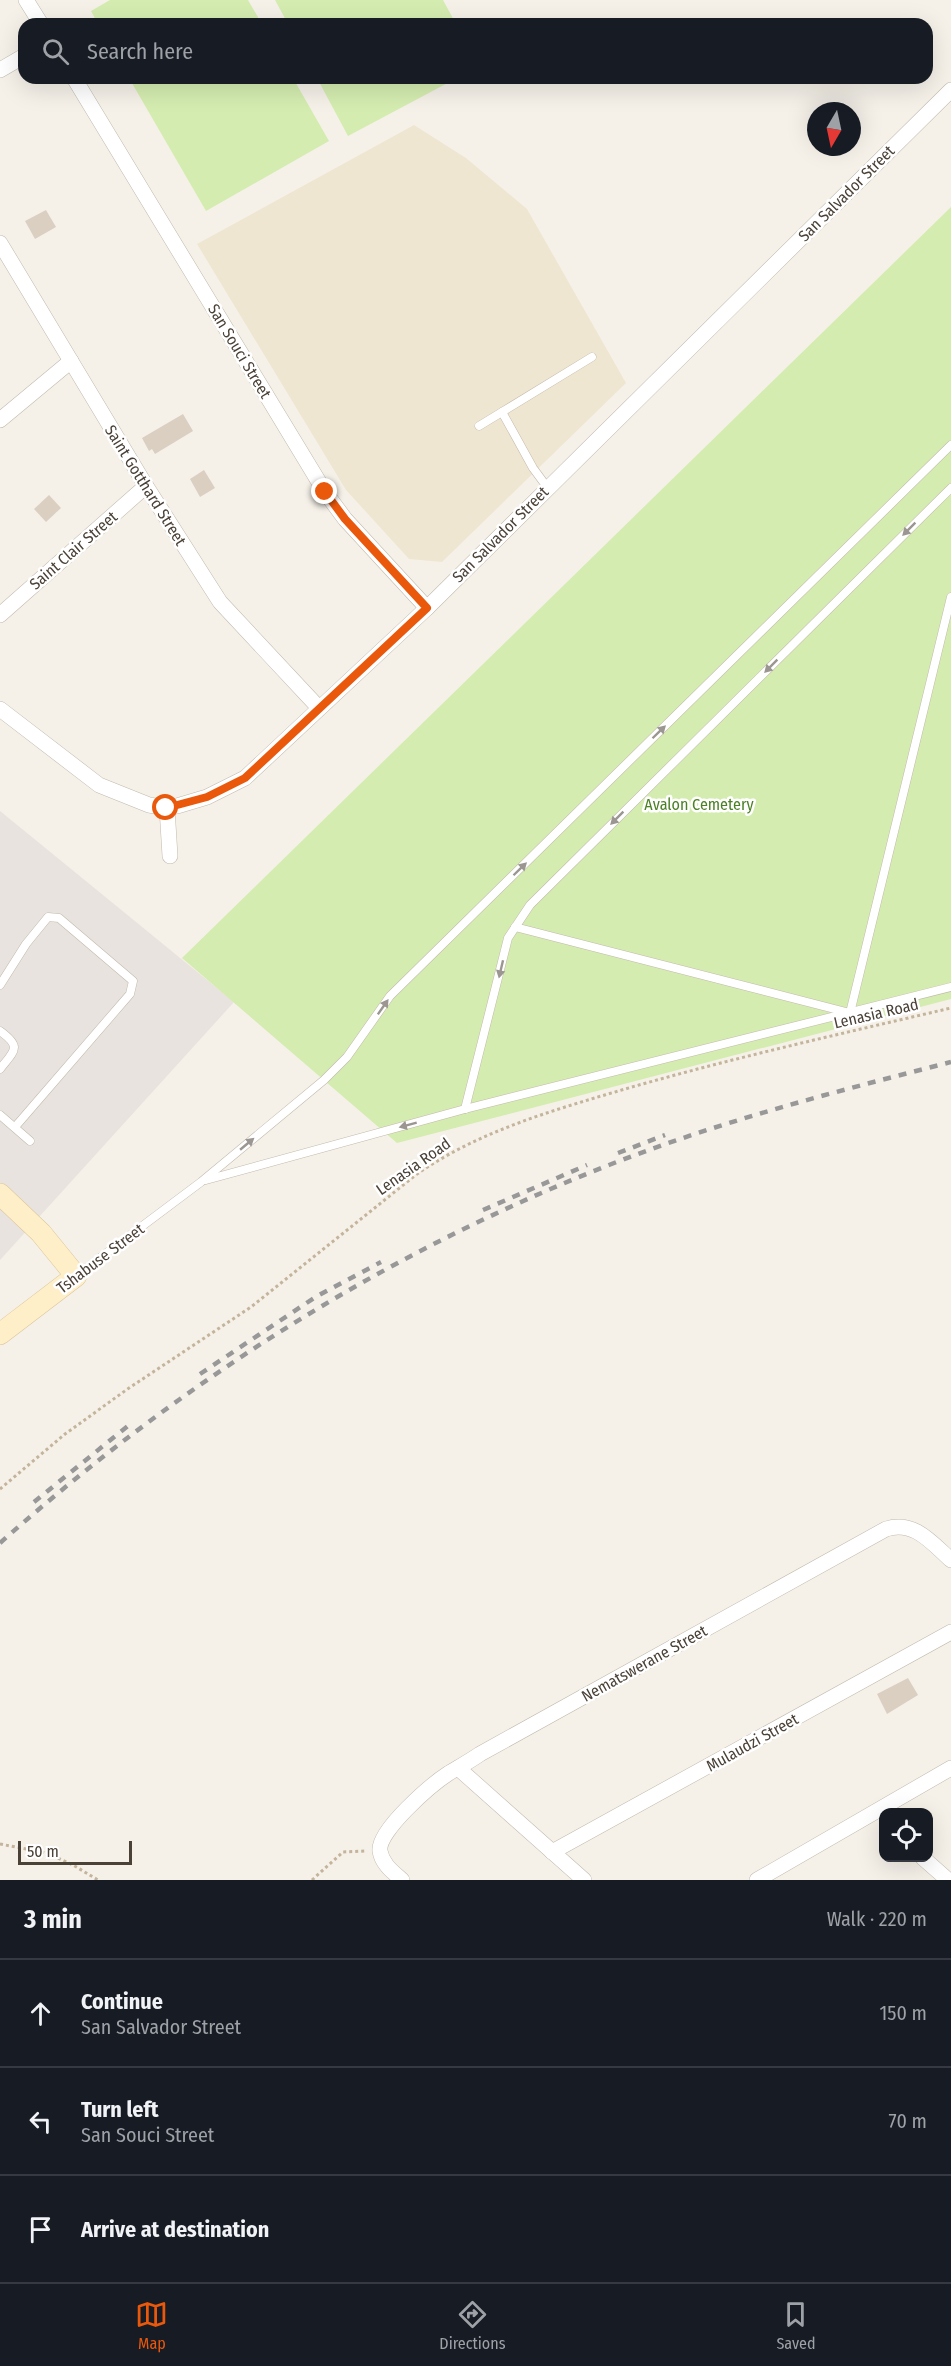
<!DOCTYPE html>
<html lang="en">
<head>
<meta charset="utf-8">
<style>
  body { margin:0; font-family:"Fira Sans Condensed",sans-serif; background:#20242c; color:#f1f3f6 }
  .controls { position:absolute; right:18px; bottom:18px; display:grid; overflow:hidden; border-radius:12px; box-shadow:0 6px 24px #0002 }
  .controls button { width:54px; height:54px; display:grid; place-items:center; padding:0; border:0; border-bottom:2px solid #363941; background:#171b24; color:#f1f3f6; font:30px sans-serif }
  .compass { position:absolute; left:807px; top:102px; width:54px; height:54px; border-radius:50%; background:#171b24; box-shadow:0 6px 24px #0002; rotate:189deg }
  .scale { position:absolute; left:18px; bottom:15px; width:114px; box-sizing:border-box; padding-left:6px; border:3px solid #4a4137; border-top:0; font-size:16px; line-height:21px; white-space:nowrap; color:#4a4137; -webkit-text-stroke:4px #fff; paint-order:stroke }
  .stop { position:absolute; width:18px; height:18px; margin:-14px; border:4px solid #ea580c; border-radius:50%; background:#fff }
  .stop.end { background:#ea580c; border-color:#fff; box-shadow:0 2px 6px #0008 }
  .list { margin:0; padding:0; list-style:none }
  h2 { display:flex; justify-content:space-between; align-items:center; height:78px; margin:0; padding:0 24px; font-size:26px }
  h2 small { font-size:20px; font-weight:400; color:#9ea1a6 }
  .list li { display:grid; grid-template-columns:39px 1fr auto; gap:18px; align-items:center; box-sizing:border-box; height:108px; padding:0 24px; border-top:2px solid #363941 }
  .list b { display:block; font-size:22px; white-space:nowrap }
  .list p { margin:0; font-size:20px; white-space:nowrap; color:#9ea1a6 }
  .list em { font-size:20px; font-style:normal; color:#9ea1a6 }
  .icon { flex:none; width:33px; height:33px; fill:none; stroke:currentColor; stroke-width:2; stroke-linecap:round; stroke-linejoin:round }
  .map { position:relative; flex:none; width:951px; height:1880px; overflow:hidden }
  .search { position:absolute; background:#171b24; box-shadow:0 6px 24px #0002; left:18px; right:18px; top:18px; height:66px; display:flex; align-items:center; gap:15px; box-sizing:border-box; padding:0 21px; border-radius:18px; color:#9ea1a6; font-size:22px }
  .sheet { height:402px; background:#171b24 }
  nav { display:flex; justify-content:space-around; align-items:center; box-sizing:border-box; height:84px; border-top:2px solid #363941; background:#171b24; font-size:16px; color:#9ea1a6 }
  nav a { display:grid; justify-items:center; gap:3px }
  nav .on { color:#ea580c }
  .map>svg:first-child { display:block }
  .industrial { fill:#e8e3de }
  .education { fill:#efe6d2 }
  .green { fill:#d4ecb0 }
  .building { fill:#dbcfc1 }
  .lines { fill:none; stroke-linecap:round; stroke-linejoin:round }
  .lane-casing { stroke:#c2b9ab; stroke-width:9 }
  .street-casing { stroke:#c2b9ab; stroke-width:16 }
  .secondary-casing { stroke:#dbc698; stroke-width:22 }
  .path { stroke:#c4b49b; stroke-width:3; stroke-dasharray:3 3; stroke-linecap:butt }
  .lane { stroke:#fff; stroke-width:8 }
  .street { stroke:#fff; stroke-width:15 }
  .secondary { stroke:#ffefc9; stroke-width:21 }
  .rail { stroke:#989898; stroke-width:4.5; stroke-dasharray:8 8; stroke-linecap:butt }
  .oneway { fill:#9b9691 }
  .route { stroke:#ea580c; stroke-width:8 }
  .labels { text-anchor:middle; stroke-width:5; stroke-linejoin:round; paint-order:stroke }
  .street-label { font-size:16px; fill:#4a4137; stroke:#fff }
  .park-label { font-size:16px; fill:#4c8025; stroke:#fff }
</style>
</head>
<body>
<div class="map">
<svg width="951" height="1880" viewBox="0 0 951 1880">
  <rect width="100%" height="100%" fill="#f5f1e9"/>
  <!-- industrial -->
  <path class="industrial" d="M 0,811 L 234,1002 L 0,1260 Z"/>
  <!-- education -->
  <path class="education" d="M 414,125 L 466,158 L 527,209 L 626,383 L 442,562 L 409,559 L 346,490 L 197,244 Z"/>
  <!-- green -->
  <g class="green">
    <path d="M 110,0 L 248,0 L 262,24 L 98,24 L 91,11 Z"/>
    <path d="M 275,0 L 443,0 L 456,24 L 288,24 Z"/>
    <path d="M 129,78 L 293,78 L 329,141 L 206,211 Z"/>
    <path d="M 317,78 L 457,78 L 348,136 Z"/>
    <path d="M 951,207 L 951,999 L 397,1143 L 182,958 Z"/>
  </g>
  <!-- building -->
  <g class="building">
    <path d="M 46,210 L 56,227 L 35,239 L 25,221 Z"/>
    <path d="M 183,414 L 193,431 L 155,454 L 152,449 L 149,451 L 142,438 Z"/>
    <path d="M 204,470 L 215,488 L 200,497 L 190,479 Z"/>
    <path d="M 49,495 L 61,508 L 46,522 L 34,509 Z"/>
    <path d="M 908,1678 L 918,1695 L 887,1714 L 877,1694 Z"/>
  </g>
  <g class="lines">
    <!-- lane casing -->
    <g class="lane-casing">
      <g id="lane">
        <path d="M 479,426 L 502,412"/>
        <path d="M 547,487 L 533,468 L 502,412 L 592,357"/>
        <path d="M 515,927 L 850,1013 L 951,597"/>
        <path d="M 0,985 L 26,944 L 48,917 L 59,918 L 133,981 L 130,994 L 15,1127"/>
        <path d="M 0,1031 C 22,1047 15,1050 0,1069"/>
        <path d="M 465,1109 L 508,938 L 530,905 L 951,488"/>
        <path d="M 0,1115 L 30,1141"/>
        <path d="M 206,1180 L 465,1109 L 951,987"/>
        <path d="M 77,1275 L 201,1182 L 324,1080 L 347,1057 L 390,996 L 951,445"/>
      </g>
    </g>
    <!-- street casing -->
    <g class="street-casing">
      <g id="street">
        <path d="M 26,0 L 41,24"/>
        <path d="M 0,70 L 24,56"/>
        <path d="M 74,78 L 325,492 L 345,519 L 427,608"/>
        <path d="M 0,243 L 146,486 L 220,602 L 319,708"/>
        <path d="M 0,420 L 71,361"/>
        <path d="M 0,615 L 146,486"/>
        <path d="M 0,709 L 99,785 L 149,805 L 167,808 L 177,806 L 207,797 L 245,778 L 427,608 L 951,90"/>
        <path d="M 167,808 L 170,856"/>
        <path d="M 458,1768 L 584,1880"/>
        <path d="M 552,1852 L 951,1632"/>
        <path d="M 923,1858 L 948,1880"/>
        <path d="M 402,1880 C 393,1872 382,1864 380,1851 C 377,1831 432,1784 449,1773 C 459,1767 470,1761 480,1754 L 886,1529 C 914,1520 931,1542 951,1560"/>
        <path d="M 757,1880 L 951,1768"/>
      </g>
    </g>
    <!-- secondary casing -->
    <g class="secondary-casing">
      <path id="secondary" d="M 0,1194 L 41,1233 L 76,1276 L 0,1334"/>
    </g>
    <!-- path -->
    <g class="path">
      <path d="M 0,1489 L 65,1434 L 129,1388 L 251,1307 L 417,1174 C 481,1130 557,1109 632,1087 C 737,1057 844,1033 951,1008"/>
      <path d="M 0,1844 L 47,1853 L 73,1865 L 98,1880"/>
      <path d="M 312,1880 L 343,1852 L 365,1851"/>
    </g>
    <!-- lane -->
    <use href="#lane" class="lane"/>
    <!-- street -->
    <use href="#street" class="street"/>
    <!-- secondary -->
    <use href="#secondary" class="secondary"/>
    <!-- rail -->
    <g class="rail">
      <path d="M 618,1153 L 665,1135"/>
      <path d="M 483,1210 L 587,1165"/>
      <path d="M 200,1374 L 317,1296 L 381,1262"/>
      <path d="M 34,1502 L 129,1425"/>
      <path d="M 0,1543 C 180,1383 384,1253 609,1165 C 721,1121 834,1092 951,1062"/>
    </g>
  </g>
  <!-- one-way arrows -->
  <defs><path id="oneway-solid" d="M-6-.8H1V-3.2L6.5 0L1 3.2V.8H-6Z" transform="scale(1.5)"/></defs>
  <g class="oneway">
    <use href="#oneway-solid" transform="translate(909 529) rotate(135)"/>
    <use href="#oneway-solid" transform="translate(771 666) rotate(135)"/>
    <use href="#oneway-solid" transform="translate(659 732) rotate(-44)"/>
    <use href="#oneway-solid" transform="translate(617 818) rotate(135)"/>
    <use href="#oneway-solid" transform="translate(520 869) rotate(-44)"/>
    <use href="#oneway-solid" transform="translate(501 969) rotate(103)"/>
    <use href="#oneway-solid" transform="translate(383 1007) rotate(-55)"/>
    <use href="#oneway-solid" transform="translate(408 1125) rotate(165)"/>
    <use href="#oneway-solid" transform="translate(247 1144) rotate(-40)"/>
  </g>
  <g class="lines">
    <!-- route -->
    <path class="route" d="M 166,808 L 207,797 L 245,778 L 427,608 L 345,519 L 325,492"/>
  </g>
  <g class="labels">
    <!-- street labels -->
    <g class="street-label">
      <text transform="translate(846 193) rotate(-45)" y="6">San Salvador Street</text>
      <text transform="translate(240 351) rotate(59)" y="6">San Souci Street</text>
      <text transform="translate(146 485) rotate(58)" y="6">Saint Gotthard Street</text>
      <text transform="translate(500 534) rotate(-45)" y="6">San Salvador Street</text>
      <text transform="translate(73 550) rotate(-41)" y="6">Saint Clair Street</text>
      <text transform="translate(876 1013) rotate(-13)" y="6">Lenasia Road</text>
      <text transform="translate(413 1166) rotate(-35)" y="6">Lenasia Road</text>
      <text transform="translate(100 1258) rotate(-37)" y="6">Tshabuse Street</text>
      <text transform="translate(644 1663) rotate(-29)" y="6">Nematswerane Street</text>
      <text transform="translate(752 1742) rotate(-29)" y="6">Mulaudzi Street</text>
    </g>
    <!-- park labels -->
    <g class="park-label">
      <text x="699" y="810">Avalon Cemetery</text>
    </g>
  </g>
</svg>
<div class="controls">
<button><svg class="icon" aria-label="locate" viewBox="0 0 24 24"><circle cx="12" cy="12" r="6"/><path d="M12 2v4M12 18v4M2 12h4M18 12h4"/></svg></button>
</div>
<svg class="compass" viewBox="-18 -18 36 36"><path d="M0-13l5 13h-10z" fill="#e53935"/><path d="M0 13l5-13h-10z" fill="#9ea1a6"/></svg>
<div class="scale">50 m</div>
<div class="stop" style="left:166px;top:808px"></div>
<div class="stop end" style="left:325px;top:492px"></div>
<div class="search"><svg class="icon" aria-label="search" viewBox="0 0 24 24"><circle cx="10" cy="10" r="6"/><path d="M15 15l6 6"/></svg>Search here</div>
</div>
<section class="sheet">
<h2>3 min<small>Walk · 220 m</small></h2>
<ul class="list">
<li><svg class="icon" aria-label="ahead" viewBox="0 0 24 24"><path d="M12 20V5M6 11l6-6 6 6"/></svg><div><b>Continue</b><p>San Salvador Street</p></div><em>150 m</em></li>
<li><svg class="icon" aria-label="left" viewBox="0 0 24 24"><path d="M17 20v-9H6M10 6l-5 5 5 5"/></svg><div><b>Turn left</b><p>San Souci Street</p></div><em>70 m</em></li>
<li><svg class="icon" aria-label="arrive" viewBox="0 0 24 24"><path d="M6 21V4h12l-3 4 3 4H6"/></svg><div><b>Arrive at destination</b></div></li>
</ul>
</section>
<nav>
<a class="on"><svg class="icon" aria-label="map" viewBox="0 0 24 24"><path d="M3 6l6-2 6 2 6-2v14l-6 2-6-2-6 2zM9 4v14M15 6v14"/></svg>Map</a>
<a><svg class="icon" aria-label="directions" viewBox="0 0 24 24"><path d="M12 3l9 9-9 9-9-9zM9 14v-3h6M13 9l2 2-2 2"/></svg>Directions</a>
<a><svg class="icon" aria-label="saved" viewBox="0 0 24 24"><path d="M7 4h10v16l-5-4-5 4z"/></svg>Saved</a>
</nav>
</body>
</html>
